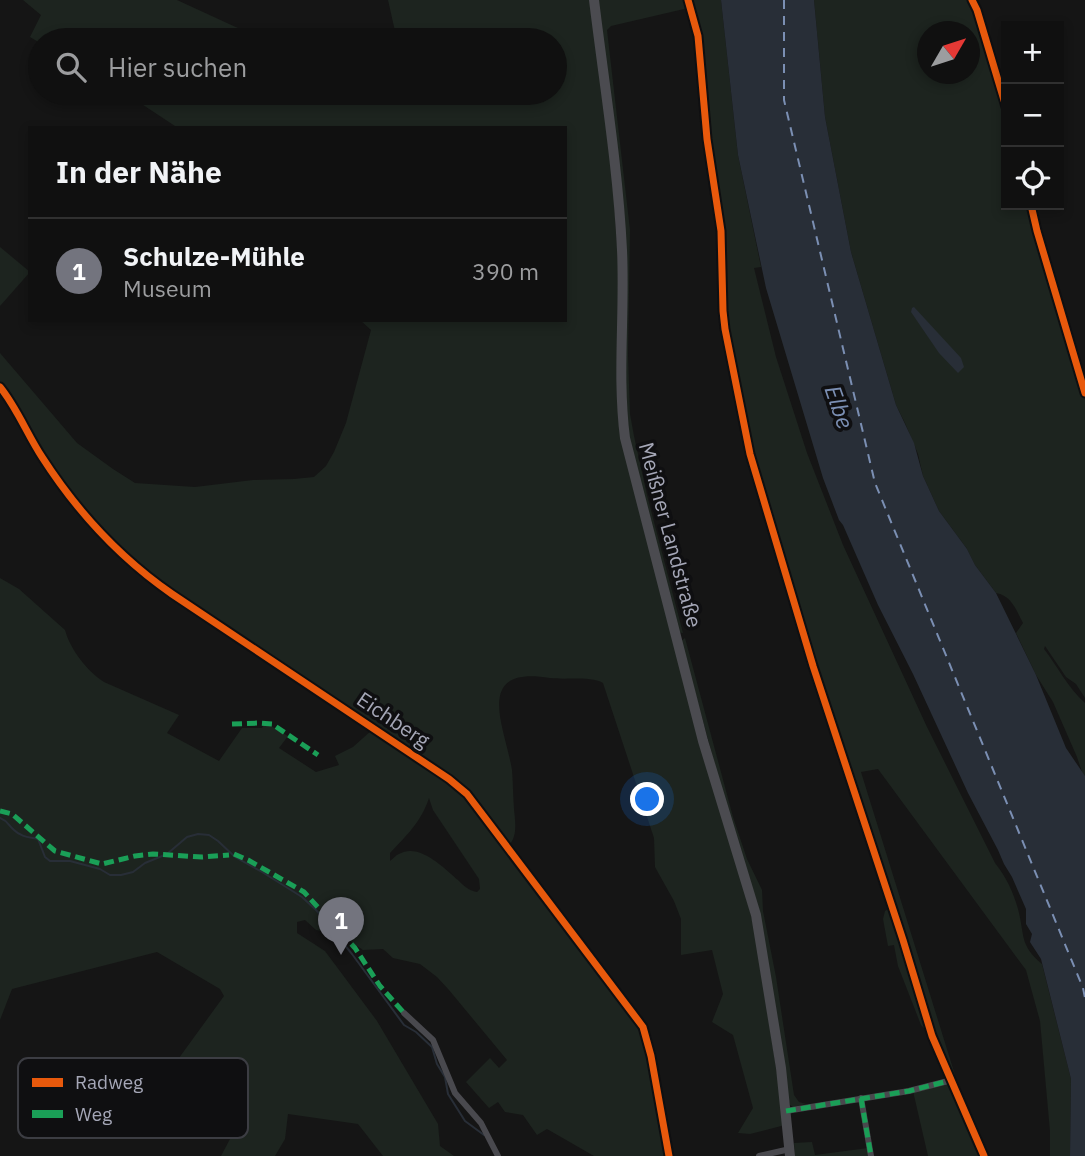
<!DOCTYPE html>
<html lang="de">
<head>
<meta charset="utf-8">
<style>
  body { margin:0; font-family:"IBM Plex Sans",sans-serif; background:#191919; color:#f1f3f6 }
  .controls { position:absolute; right:21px; top:21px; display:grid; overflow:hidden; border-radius:0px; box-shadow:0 4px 10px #0003 }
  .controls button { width:63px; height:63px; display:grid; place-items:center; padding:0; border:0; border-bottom:2px solid #303030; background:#101010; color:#f1f3f6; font:35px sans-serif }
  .compass { position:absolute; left:917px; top:21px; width:63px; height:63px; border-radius:50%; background:#101010; box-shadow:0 4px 10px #0003; rotate:51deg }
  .you { position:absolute; left:648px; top:800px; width:24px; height:24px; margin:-18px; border:5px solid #fff; border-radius:50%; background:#1a73e8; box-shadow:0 0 0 10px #1a73e833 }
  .badge { display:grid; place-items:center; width:46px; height:46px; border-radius:50%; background:#73747e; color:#fff; font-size:23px; font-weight:700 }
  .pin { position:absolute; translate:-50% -58px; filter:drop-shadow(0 2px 4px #0008) }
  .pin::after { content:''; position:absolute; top:37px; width:24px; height:21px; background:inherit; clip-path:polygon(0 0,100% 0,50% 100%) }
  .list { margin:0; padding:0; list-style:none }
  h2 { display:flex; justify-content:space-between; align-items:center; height:91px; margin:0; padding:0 28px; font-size:30px }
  h2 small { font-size:23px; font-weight:400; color:#9c9d9f }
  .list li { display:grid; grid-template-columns:46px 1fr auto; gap:21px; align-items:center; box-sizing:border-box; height:105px; padding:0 28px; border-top:2px solid #303030 }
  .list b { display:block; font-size:26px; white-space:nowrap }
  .list p { margin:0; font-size:23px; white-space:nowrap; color:#9c9d9f }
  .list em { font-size:23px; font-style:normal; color:#9c9d9f }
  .icon { flex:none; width:38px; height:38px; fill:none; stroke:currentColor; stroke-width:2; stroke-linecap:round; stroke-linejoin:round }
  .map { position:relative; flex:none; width:1085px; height:1156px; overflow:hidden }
  .search { position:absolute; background:#101010; box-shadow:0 4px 10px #0003; left:28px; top:28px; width:539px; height:77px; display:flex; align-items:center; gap:18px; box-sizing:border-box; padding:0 24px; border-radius:38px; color:#9c9d9f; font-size:26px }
  .panel { position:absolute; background:#101010; box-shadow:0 4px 10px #0003; left:28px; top:126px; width:539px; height:196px; border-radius:0px }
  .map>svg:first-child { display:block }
  .green { fill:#1d241f; fill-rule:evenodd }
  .water { fill:#282e37 }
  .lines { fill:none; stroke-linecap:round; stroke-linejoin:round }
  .stream { stroke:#282e37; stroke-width:2 }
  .ferry { stroke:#7b8fb3; stroke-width:2; stroke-dasharray:9 7; stroke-linecap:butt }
  .street { stroke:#49494e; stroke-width:6 }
  .primary { stroke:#4b4b50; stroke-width:10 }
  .quiet { stroke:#1a9f57; stroke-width:5; stroke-dasharray:10 5; stroke-linecap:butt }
  .cycleway-casing { stroke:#0f0f11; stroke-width:11 }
  .cycleway { stroke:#e8590c; stroke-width:7 }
  .labels { text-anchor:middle; stroke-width:7; stroke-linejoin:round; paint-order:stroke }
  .street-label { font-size:21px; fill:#a5a7b7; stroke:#0f0f11 }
  .water-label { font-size:23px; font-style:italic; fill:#7b8fb3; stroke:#0f0f11 }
  .key { fill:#0f0f11; stroke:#3c3d43; stroke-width:2 }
  .key-label { font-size:19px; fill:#a5a7b7 }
</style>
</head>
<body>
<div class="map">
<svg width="1085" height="1156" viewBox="0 0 1085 1156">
  <rect width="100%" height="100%" fill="#151515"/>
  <!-- green -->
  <g class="green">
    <path d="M 23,0 L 177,0 L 240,29 L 270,40 L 40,40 L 40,43 L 30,37 L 41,15 Z"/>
    <path d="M 388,0 L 591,0 L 613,184 L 619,276 L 617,393 L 755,931 L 785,1125 L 750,1134 L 738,1133 L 753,1108 L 733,1035 L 712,1022 L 723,994 L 712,950 L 681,955 L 681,919 L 674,901 L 655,867 L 654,838 L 603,683 C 591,676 565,680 550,678 C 472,665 505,727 512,770 C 513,783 513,796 514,809 C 515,820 518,836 509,845 L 476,799 L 467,790 L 444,773 L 219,621 L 163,586 L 140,566 L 84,512 L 58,476 L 0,382 L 0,353 L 77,443 L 113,469 L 135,483 L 195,487 L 253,480 L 294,479 L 314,477 L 326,466 L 334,452 L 346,423 L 371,330 L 360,320 L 565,320 L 565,128 L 178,128 L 125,93 L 555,93 L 555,40 L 397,40 Z"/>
    <path d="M 597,0 L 686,0 L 687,7 L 684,9 L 611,26 L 607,30 L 630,230 L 628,355 L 630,414 L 634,436 L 647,495 L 683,633 L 678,632 L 636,472 L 626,419 L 626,331 Z"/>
    <path d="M 690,0 L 721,0 L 738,155 L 761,267 L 754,268 L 776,357 L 807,453 L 843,545 L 927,727 L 995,863 C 1006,877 1013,891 1018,909 C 1025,935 1019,945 1042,964 L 1071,1079 L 1070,1156 L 1050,1156 L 1050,1131 L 1040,1021 L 1026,970 L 878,769 L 861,772 L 955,1075 L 952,1075 L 937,1041 L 906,937 L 795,598 L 757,468 L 727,323 L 726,267 L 723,227 L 707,121 L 700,34 Z"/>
    <path d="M 814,0 L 970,0 L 975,11 L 1006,115 L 1006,205 L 1030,205 L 1040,249 L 1085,399 L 1085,698 L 1076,684 L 1066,677 L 1045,646 L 1044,649 C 1058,667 1068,688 1085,703 L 1085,776 L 1083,775 L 1077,757 L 1053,702 L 1036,675 L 1016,633 L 1023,623 C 1016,610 1012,596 996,593 L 975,565 L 967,549 L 939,511 L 923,476 L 918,454 L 905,423 L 896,405 L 851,252 L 825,117 ZM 928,32 L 970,32 L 970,74 L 928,74 Z"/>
    <path d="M 0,247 L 30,272 L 0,306 Z"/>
    <path d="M 0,578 L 19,589 L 65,630 C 70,649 87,671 104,682 L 179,715 L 167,733 L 219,761 L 242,728 L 262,728 L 264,725 L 271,726 L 288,736 L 279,748 L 316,772 L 339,765 L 335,756 L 353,747 L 372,730 L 437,776 L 468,800 L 635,1024 L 643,1038 L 666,1156 L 594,1156 L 547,1129 L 537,1135 L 523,1115 L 505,1112 L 498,1102 L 489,1108 L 466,1082 L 490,1058 L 499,1068 L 507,1060 L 449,990 L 437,977 L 420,964 L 393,958 L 383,949 L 363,950 L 341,935 L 316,930 L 305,920 L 297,922 L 297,933 L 325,951 L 377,1021 L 438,1124 L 440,1146 L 454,1156 L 383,1156 L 358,1124 L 288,1114 L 285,1139 L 275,1156 L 221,1156 L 230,1139 L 227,1135 L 211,1132 L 189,1132 L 147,1102 L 224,996 L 220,989 L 157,952 L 12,989 L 0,1020 ZM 429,798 L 433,810 L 479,879 L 480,889 L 477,892 C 468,890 464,886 458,880 C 444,868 419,842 399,854 C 396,855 394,858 390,861 L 390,853 C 407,835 421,822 429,798 Z"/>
    <path d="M 685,638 L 733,817 L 747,859 L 762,890 L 763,911 L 776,977 L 794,1095 L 799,1102 L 806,1104 L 793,1107 L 790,1105 L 788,1098 L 764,944 L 681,641 Z"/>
    <path d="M 891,907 L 927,1031 L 921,1025 L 898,966 L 894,945 L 888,946 L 883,919 L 885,911 Z"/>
    <path d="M 950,1083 L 970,1127 L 980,1156 L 928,1156 L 913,1091 Z"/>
    <path d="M 812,1142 L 815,1155 L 868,1148 L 869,1156 L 795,1156 L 794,1143 Z"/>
  </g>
  <!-- water -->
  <g class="water">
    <path d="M 721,0 L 814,0 L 825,117 L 851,252 L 896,405 L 914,443 L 923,476 L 939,511 L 967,549 L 975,565 L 996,593 L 1036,675 L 1066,748 L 1085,776 L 1085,1156 L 1070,1156 L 1071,1079 L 1041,959 L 1030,942 L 1032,934 L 1026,924 L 1026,909 L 1012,877 L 1004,864 L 998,850 L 968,793 L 913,674 L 878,605 L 843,525 L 839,520 L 823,478 L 766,288 L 738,155 Z"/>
    <path d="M 914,307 L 961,358 L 964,367 L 958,373 L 939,353 L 911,312 L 912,308 Z"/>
  </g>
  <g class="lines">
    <!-- stream -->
    <path class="stream" d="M 0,818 C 8,821 8,825 14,830 C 21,837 29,837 38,839 L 45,857 L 50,861 L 70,861 L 100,869 L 110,875 L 121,875 L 133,872 L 145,863 L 167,854 L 187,837 L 198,834 L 209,835 L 218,841 L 235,857 L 262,872 L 302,897 L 317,911 L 352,954 L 404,1025 L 416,1032 L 432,1047 L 437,1064 L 445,1077 L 448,1094 L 465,1121 L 484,1135"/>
    <!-- ferry -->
    <path class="ferry" d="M 784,0 L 784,100 L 875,483 L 1083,988 L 1085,998"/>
    <!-- street -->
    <g class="street">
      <path d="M 0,387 C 17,408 27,434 42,457 C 76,510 120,558 172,594 L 449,779 L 467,794 L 643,1027 L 651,1056 L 669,1156"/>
      <path d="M 404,1013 L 433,1040 L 455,1093 L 481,1123 L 498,1156"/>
      <path d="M 861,1098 L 871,1156"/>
      <path d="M 786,1111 L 909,1091 L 952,1080"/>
      <path d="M 759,1156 L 790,1149"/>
    </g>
    <!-- primary -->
    <path class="primary" d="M 594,0 C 604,83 618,167 622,250 C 625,313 617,375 625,438 L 703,741 L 756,915 L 781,1068 L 790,1156"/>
    <!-- quiet -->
    <g class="quiet">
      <path d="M 232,724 L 260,723 L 272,724 L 318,755"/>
      <path d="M 0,811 L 12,814 L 55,851 L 102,864 L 135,856 L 153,854 L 202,857 L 229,855"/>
      <path d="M 234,854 L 248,860 L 304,892 L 355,948 L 380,986 L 404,1013"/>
      <path d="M 861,1098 L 871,1156"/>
      <path d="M 786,1111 L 909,1091 L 952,1080"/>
    </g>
    <!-- cycleway casing -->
    <g class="cycleway-casing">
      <g id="cycleway">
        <path d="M 688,0 L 698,36 L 707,139 L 721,231 L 723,311 L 725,329 L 750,454 L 813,666 L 903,940 L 932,1036 L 984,1156"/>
        <path d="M 972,0 L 977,10 L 1006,107"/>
        <path d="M 1031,205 L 1037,231 L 1085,393"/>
        <path d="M 0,387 C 17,408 27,434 42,457 C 76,510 120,558 172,594 L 449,779 L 467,794 L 643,1027 L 651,1056 L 669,1156"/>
      </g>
    </g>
    <!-- cycleway -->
    <use href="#cycleway" class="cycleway"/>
  </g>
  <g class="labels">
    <!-- street labels -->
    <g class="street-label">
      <text transform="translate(670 535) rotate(75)" y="7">Meißner Landstraße</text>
      <text transform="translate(393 720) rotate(34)" y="7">Eichberg</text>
    </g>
    <!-- water labels -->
    <g class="water-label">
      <text transform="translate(839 407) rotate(71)" y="8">Elbe</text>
    </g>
  </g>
  <!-- legend -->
  <rect x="18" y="1058" width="230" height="80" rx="10" class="key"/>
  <rect x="32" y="1078" width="31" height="9" fill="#e8590c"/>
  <rect x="32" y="1110" width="31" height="8" fill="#1a9f57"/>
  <g class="key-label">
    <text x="75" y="1089">Radweg</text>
    <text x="75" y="1121">Weg</text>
  </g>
</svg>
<div class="controls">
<button>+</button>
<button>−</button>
<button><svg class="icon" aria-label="locate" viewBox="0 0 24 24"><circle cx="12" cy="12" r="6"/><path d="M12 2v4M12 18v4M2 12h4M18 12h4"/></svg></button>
</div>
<svg class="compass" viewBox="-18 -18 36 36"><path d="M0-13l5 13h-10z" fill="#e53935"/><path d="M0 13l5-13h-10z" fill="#9c9d9f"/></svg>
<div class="you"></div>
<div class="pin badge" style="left:341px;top:955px">1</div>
<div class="search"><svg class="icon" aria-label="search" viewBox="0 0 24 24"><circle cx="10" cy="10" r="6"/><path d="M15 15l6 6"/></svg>Hier suchen</div>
<section class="panel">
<h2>In der Nähe<small></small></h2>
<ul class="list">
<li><span class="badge">1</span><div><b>Schulze-Mühle</b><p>Museum</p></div><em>390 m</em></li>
</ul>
</section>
</div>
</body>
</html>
